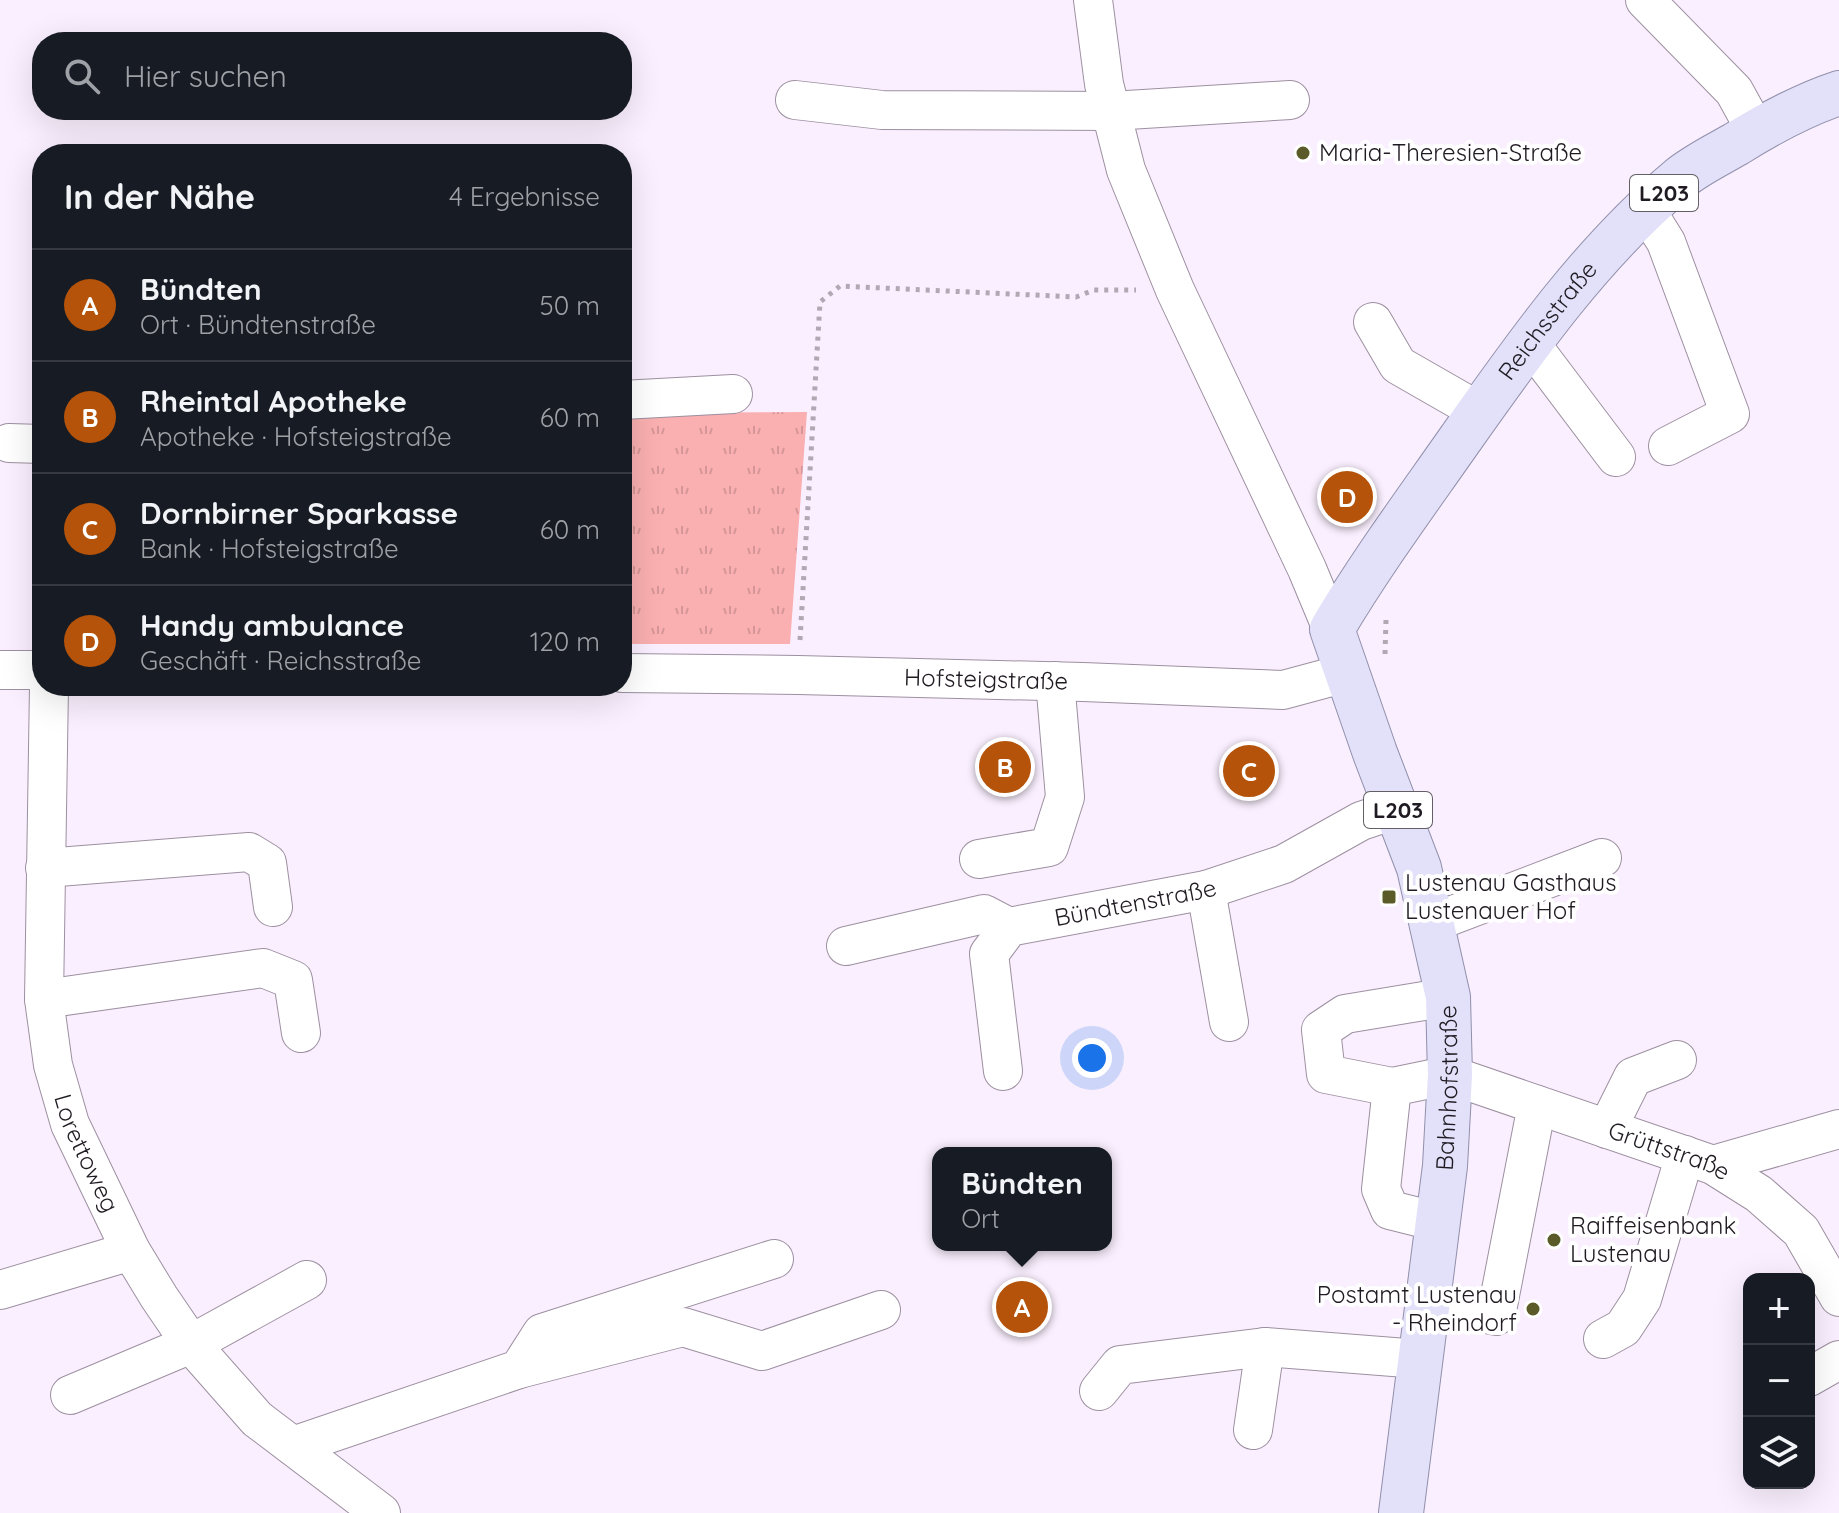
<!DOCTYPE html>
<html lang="de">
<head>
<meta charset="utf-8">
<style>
  body { margin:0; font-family:Quicksand,sans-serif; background:#20242c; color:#f1f3f6 }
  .controls { position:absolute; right:24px; bottom:24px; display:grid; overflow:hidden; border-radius:16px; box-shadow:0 8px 32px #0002 }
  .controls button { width:72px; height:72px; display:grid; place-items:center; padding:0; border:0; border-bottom:2px solid #363941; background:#171b24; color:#f1f3f6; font:40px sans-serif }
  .you { position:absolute; left:1092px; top:1058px; width:28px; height:28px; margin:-20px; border:6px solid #fff; border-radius:50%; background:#1a73e8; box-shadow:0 0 0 12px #1a73e833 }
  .badge { display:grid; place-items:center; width:52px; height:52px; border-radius:50%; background:#b45309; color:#fff; font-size:26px; font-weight:700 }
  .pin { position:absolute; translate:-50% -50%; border:4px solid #fff; box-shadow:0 2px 8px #0006 }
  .popup { position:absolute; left:932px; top:1147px; width:180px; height:104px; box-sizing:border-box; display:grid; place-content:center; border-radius:16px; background:#171b24; filter:drop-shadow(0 2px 6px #0005); font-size:26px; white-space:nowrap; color:#9ea1a6 }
  .popup b { font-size:30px; color:#f1f3f6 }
  .popup::after { content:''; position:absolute; left:50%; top:100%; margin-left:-16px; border:16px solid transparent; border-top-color:#171b24 }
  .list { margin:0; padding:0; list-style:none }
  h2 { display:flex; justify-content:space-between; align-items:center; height:104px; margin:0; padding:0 32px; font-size:34px }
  h2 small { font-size:26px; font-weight:400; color:#9ea1a6 }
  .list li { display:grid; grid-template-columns:52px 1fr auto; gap:24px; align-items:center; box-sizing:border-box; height:112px; padding:0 32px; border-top:2px solid #363941 }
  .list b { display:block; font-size:30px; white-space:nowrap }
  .list p { margin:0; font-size:26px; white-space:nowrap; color:#9ea1a6 }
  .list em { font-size:26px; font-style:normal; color:#9ea1a6 }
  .icon { flex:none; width:44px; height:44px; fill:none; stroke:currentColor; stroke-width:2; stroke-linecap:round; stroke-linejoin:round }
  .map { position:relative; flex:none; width:1839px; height:1513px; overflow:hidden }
  .search { position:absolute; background:#171b24; box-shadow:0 8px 32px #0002; left:32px; top:32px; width:600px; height:88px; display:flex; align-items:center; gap:20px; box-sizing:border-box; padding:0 28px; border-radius:32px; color:#9ea1a6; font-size:30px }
  .panel { position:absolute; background:#171b24; box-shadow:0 8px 32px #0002; left:32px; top:144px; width:600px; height:552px; border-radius:32px }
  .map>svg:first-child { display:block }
  .grass { fill:url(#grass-tufts) }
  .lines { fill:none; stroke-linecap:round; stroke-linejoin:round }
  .minor-casing { stroke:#9d90a1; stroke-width:40 }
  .major-casing { stroke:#918fab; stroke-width:46 }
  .path { stroke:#b1a8b4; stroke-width:5; stroke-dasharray:4 6; stroke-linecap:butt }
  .minor { stroke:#fff; stroke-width:38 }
  .major { stroke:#e2e1f9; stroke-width:44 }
  .poi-dot { fill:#5a5b28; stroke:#fff; stroke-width:3 }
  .labels { text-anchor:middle; stroke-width:8; stroke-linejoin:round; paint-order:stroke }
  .shield { fill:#fff; stroke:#635f64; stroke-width:2 }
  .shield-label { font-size:22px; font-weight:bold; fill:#201b22 }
  .poi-label { font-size:24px; fill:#201b22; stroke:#fff; text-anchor:start }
  .street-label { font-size:24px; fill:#201b22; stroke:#fff }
</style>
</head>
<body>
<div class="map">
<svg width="1839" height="1513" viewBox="0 0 1839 1513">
  <defs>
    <pattern id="grass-tufts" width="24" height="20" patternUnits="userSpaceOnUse" patternTransform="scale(2)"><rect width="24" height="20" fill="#faafb0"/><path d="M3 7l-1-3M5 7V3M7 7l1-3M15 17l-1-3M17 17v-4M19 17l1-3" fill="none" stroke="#d69697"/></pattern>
  </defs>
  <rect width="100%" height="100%" fill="#faeffe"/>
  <!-- grass -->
  <path class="grass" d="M 807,412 L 790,644 L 622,644 L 622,413 Z"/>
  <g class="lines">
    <!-- minor casing -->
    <g class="minor-casing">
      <g id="minor">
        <path d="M 1093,0 L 1104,84 L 1126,170 L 1175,290 L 1307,569 L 1332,629"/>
        <path d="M 1645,0 L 1734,91 L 1756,131"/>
        <path d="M 795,100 L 882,110 L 1111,111 L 1290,100"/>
        <path d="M 1646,210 L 1666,242 L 1730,414 L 1668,446"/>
        <path d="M 1373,322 L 1398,365 L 1480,412"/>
        <path d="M 1530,343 L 1616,457"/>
        <path d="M 622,400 L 733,394"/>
        <path d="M 9,443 L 42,444"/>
        <path d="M 0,670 L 42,670"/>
        <path id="s1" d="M 622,673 L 798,675 L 1083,682 L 1283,690 L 1346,673"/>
        <path id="s2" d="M 49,686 L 44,999 L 53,1065 L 70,1124 L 131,1251 L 159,1297 L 191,1344 L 257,1419 L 381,1513"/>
        <path d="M 979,859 L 1049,847 L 1065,797 L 1055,681"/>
        <path d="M 45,868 L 249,852 L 267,863 L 273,907"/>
        <path d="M 1206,890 L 1229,1022"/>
        <path d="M 1432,923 L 1602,858"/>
        <path d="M 846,946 L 984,914 L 1009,927"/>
        <path d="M 44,999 L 263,968 L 293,980 L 301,1033"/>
        <path id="s3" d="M 1003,1071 L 989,954 L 1009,927 L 1206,890 L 1284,864 L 1361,821 L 1397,809"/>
        <path d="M 1392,1087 L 1326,1074 L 1321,1030 L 1345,1014 L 1448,997"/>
        <path d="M 1607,1129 L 1633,1077 L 1677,1060"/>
        <path d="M 1713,1165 L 1839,1129"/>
        <path id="s4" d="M 1438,1222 L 1390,1210 L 1381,1189 L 1392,1087 L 1450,1075 L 1713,1165 L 1759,1194 L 1801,1231 L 1839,1297"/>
        <path d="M 0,1290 L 131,1251"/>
        <path d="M 1427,1302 L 1496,1316 L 1537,1105"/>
        <path d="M 1603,1339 L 1623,1328 L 1642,1299 L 1685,1155"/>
        <path d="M 519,1369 L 683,1327 L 762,1351 L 881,1310"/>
        <path d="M 1809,1377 L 1839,1360"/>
        <path d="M 1099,1391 L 1120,1365 L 1265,1347 L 1419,1359"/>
        <path d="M 70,1395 L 191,1344 L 307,1280"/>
        <path d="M 1253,1430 L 1265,1347"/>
        <path d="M 293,1446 L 519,1369 L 542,1333 L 774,1259"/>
      </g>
    </g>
    <!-- major casing -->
    <g class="major-casing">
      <g id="major">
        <path id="s5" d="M 1401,1513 L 1445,1166 L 1450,1075 L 1448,997 L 1419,868 L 1375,753 L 1332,629 C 1371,563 1417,501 1461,438 C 1526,346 1592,252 1679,179 C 1696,165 1717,155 1736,144 C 1768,124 1803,105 1839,93"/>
      </g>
    </g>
    <!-- path -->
    <g class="path">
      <path d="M 800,640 L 820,302 L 840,286 L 1076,297 L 1094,290 L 1136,290"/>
      <path d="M 1385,654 L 1386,620"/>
    </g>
    <!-- minor -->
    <use href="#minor" class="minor"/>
    <!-- major -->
    <use href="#major" class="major"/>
  </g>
  <!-- markers -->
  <g class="poi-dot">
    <circle cx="1303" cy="153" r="8"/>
    <rect x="1381" y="889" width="16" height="16" rx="4"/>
    <circle cx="1554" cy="1240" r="8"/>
    <circle cx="1533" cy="1309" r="8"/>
  </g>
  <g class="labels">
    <!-- shield labels -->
    <g class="shield">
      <rect x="1630" y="175" width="68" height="36" rx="6"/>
      <rect x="1364" y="792" width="68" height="36" rx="6"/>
    </g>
    <g class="shield-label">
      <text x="1664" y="201">L203</text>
      <text x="1398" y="818">L203</text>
    </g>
    <!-- poi labels -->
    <g class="poi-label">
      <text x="1319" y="161">Maria-Theresien-Straße</text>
      <text x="1405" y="891">Lustenau Gasthaus<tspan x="1405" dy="28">Lustenauer Hof</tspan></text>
      <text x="1570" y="1234">Raiffeisenbank<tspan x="1570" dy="28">Lustenau</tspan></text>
      <text x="1517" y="1303" text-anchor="end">Postamt Lustenau<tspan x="1517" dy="28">- Rheindorf</tspan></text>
    </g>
    <!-- street labels -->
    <g class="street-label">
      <text dy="8" stroke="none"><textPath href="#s5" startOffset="1282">Reichsstraße</textPath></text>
      <text dy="8" stroke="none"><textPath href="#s1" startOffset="364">Hofsteigstraße</textPath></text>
      <text dy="8" stroke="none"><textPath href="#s3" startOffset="280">Bündtenstraße</textPath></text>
      <text dy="8" stroke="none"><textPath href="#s5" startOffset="428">Bahnhofstraße</textPath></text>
      <text dy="8" stroke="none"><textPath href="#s2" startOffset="474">Lorettoweg</textPath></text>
      <text dy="8" stroke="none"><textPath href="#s4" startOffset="466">Grüttstraße</textPath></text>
    </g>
  </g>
</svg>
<div class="controls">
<button>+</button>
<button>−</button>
<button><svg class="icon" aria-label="layers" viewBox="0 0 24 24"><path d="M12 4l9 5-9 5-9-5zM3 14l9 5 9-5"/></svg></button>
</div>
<div class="you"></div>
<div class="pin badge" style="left:1022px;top:1307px">A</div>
<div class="popup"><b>Bündten</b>Ort</div>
<div class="pin badge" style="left:1005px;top:767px">B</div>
<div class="pin badge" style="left:1249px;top:771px">C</div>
<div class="pin badge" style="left:1347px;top:497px">D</div>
<div class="search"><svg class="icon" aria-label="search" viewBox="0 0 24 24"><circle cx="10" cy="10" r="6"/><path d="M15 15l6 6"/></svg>Hier suchen</div>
<section class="panel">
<h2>In der Nähe<small>4 Ergebnisse</small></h2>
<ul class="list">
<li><span class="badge">A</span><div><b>Bündten</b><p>Ort · Bündtenstraße</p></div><em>50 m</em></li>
<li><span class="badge">B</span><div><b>Rheintal Apotheke</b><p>Apotheke · Hofsteigstraße</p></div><em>60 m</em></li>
<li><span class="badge">C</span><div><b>Dornbirner Sparkasse</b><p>Bank · Hofsteigstraße</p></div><em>60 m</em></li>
<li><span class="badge">D</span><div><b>Handy ambulance</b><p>Geschäft · Reichsstraße</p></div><em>120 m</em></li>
</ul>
</section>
</div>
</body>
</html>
